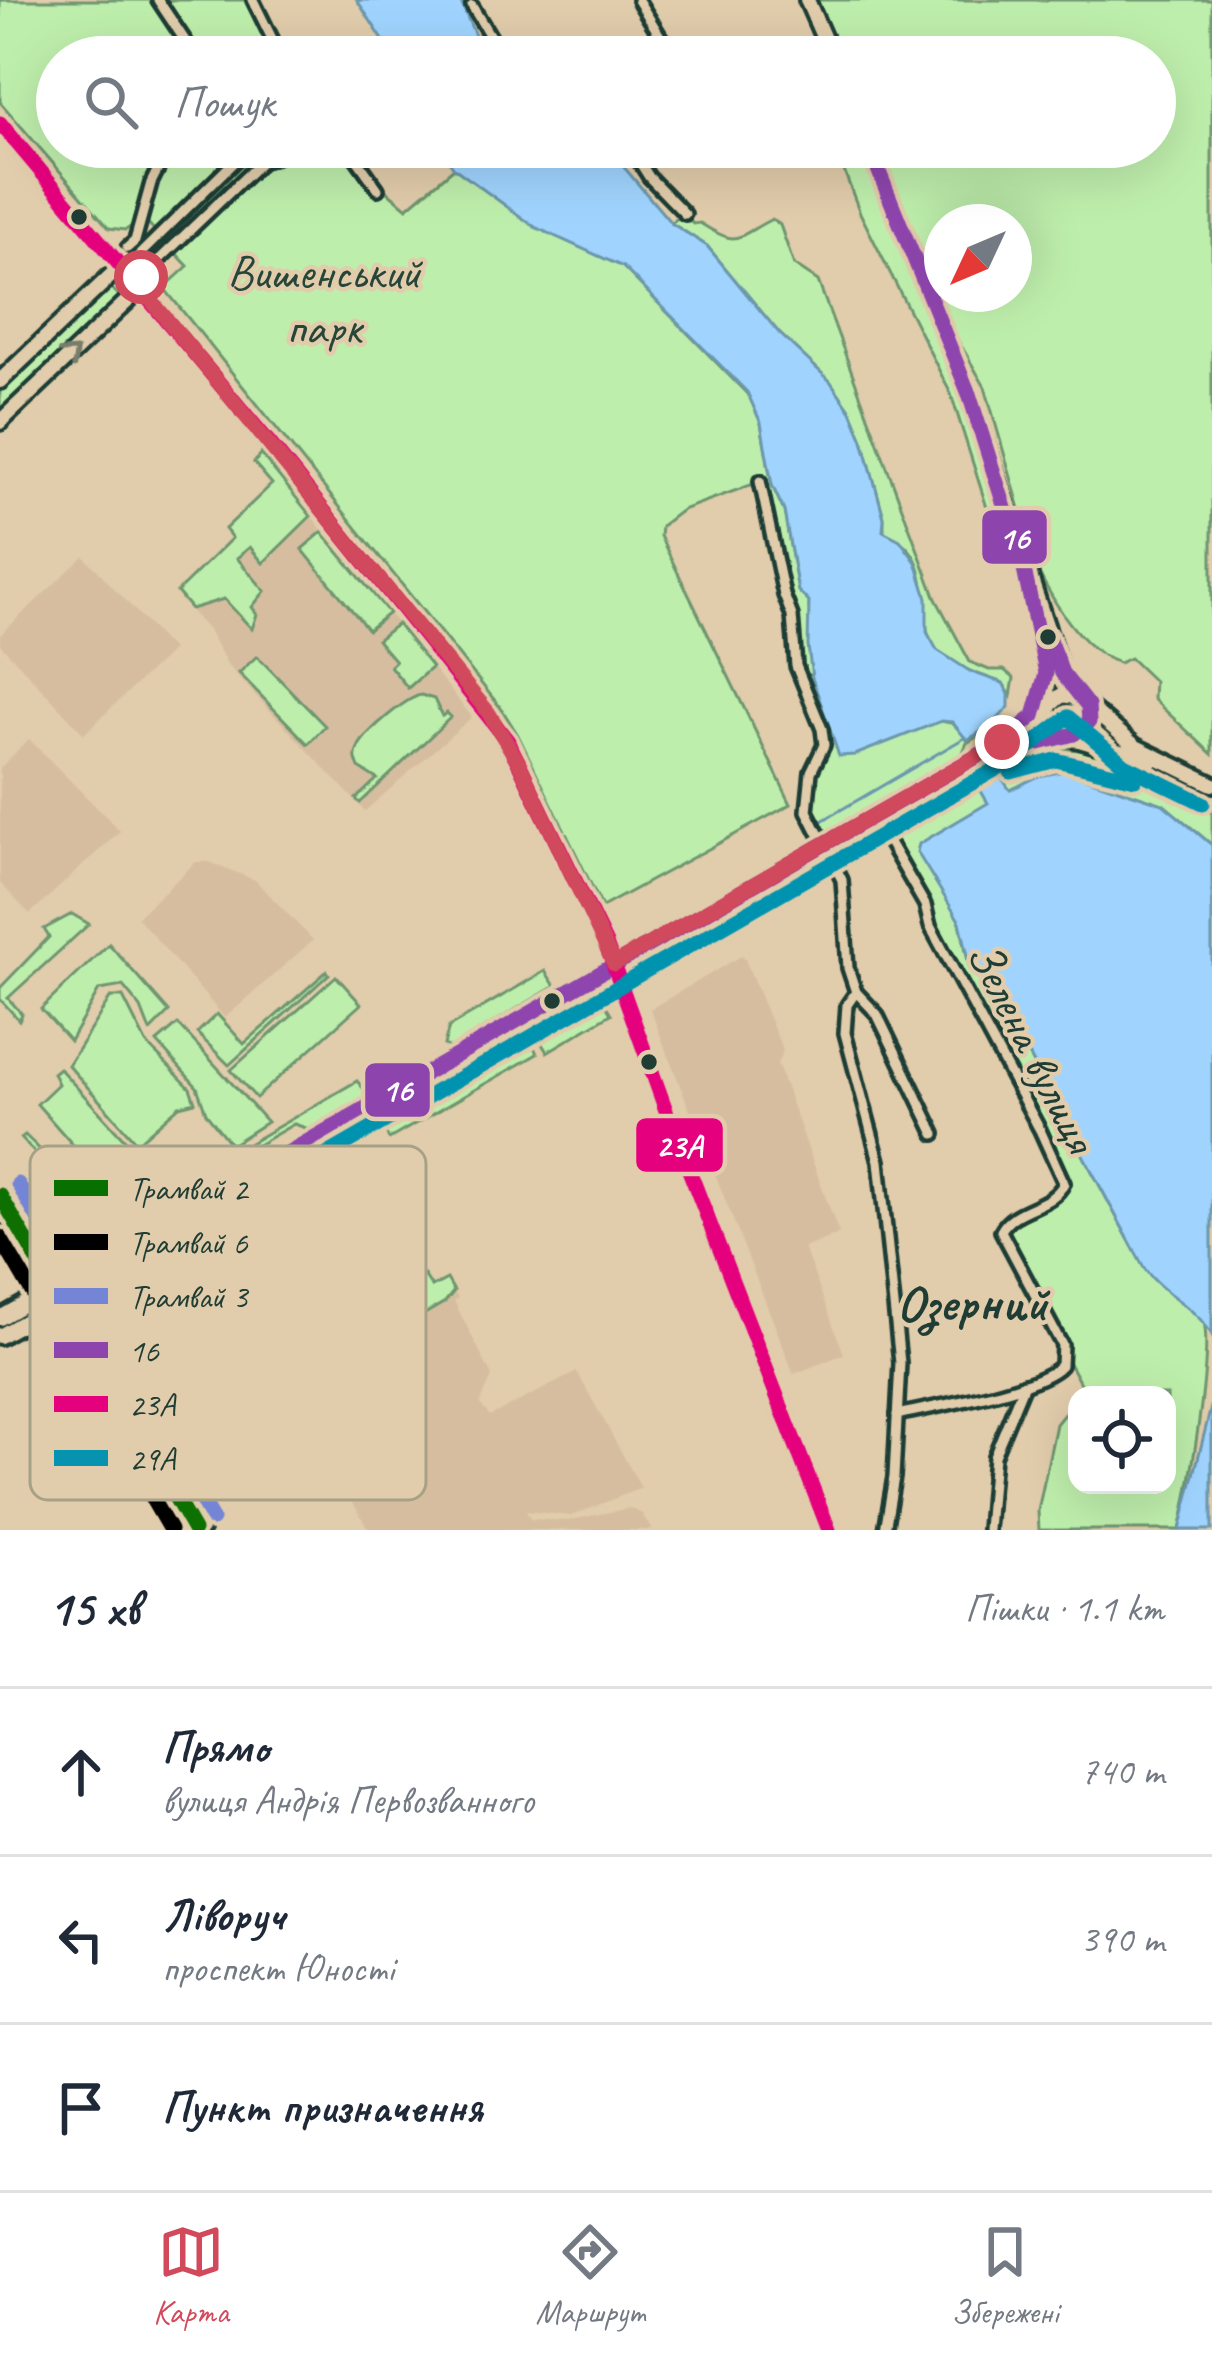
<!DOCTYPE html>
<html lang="uk">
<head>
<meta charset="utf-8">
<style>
  body { margin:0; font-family:Caveat,sans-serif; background:#f6f6f7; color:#1f2937 }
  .controls { position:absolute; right:36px; bottom:36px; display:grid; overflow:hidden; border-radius:24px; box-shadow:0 12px 48px #0002 }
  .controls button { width:108px; height:108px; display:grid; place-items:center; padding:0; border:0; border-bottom:3px solid #e0e1e3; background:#fff; color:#1f2937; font:60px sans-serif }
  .compass { position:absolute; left:924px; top:204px; width:108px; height:108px; border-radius:50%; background:#fff; box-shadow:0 12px 48px #0002; rotate:226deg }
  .stop { position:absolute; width:36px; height:36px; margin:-27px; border:9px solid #d1495b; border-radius:50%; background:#fff }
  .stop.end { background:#d1495b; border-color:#fff; box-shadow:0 3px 12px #0008 }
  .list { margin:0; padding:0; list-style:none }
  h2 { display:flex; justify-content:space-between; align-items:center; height:156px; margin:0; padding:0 48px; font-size:51px }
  h2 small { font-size:39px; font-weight:400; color:#747a83 }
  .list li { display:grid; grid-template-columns:78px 1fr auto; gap:36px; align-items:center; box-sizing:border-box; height:168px; padding:0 48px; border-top:3px solid #e0e1e3 }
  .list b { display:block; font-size:45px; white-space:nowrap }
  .list p { margin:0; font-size:39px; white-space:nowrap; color:#747a83 }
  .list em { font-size:39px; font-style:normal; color:#747a83 }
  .icon { flex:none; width:66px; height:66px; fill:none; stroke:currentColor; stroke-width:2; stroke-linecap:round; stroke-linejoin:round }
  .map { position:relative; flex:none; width:1212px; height:1530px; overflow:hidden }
  .search { position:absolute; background:#fff; box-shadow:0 12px 48px #0002; left:36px; right:36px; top:36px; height:132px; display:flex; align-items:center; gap:30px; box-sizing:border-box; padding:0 42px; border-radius:66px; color:#747a83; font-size:45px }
  .sheet { height:660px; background:#fff }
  nav { display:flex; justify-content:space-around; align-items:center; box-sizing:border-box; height:168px; border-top:3px solid #e0e1e3; background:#fff; font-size:33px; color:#747a83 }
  nav a { display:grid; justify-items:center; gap:6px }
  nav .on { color:#d1495b }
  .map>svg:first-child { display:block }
  .built { fill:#d6bd9f }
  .green { fill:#beeeac; stroke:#6e9670; stroke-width:3; fill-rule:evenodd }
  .water { fill:#a0d4fe; stroke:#6c98ad; stroke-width:3 }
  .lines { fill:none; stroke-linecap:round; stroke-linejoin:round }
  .stream { stroke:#6c98ad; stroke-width:3 }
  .street-casing { stroke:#1f3d34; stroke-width:18 }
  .secondary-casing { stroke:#1f3d34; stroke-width:22 }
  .street { stroke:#e1ccab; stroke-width:9 }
  .secondary { stroke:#e1ccab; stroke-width:14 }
  .bus-1-casing { stroke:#e1ccab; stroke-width:24 }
  .bus-2-casing { stroke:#e1ccab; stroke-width:24 }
  .bus-3-casing { stroke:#e1ccab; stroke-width:24 }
  .bus-1 { stroke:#8e44ad; stroke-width:15 }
  .bus-2 { stroke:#e5007d; stroke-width:15 }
  .bus-3 { stroke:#0693af; stroke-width:15 }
  .tram-1-casing { stroke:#e1ccab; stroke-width:24 }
  .tram-2-casing { stroke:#e1ccab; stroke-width:24 }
  .tram-3-casing { stroke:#e1ccab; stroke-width:24 }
  .tram-1 { stroke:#077000; stroke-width:15 }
  .tram-2 { stroke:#000; stroke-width:15 }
  .tram-3 { stroke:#7585d6; stroke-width:15 }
  .oneway { stroke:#767d6a }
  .route { stroke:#d1495b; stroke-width:15 }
  .bus-dot { fill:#1f3d34; stroke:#e1ccab; stroke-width:4.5 }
  .labels { text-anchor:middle; stroke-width:9; stroke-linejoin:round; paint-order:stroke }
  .park-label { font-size:48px; fill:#27463a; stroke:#e1ccab }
  .street-label { font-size:48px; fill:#1f3d34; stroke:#e1ccab }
  .neighbourhood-label { font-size:51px; font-weight:bold; fill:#1f3d34; stroke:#e1ccab }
  .key { fill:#e1ccab; stroke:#a7a187; stroke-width:3 }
  .key-label { font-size:33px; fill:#1f3d34 }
  .line-badge { stroke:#e1ccab; stroke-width:4.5 }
  .badge-label { font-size:33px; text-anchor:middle; font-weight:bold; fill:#fff }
</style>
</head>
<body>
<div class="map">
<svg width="1212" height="1530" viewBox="0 0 1212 1530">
  <rect width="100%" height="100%" fill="#e1ccab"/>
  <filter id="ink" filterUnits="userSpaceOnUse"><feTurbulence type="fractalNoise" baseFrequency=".00833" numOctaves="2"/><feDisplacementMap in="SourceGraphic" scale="24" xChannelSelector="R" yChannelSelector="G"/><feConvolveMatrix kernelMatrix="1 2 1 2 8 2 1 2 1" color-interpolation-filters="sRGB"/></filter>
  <g filter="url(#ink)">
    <!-- built -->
    <g class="built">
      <path d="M 291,491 L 472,717 L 365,811 L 229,667 L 208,630 L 179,598 Z"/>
      <path d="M 84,556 L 172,650 L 84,734 L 0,644 L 0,635 Z"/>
      <path d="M 29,739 L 120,831 L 30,914 L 0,883 L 0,768 Z"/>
      <path d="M 196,862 L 209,862 L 255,880 L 313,940 L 225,1018 L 137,917 Z"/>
      <path d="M 743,955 L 783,1051 L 777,1063 L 839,1234 L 804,1248 L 844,1354 L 794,1374 L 650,1009 Z"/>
      <path d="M 447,1279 L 458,1298 L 454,1301 L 492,1376 L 480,1404 L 490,1416 L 577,1372 L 641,1488 L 571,1516 L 526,1511 L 530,1519 L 566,1521 L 630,1508 L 642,1514 L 652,1530 L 369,1530 L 330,1462 L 370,1437 L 397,1430 L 386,1419 L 375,1425 L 362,1405 L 351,1411 L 347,1406 L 336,1413 L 329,1402 L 336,1398 L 333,1392 L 343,1385 L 340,1381 L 330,1387 L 312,1357 Z"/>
    </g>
    <!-- green -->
    <g class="green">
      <path d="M 0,0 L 253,0 L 281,57 L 57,57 L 57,147 L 348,147 L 369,176 L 407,208 L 454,168 L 535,227 L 623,267 L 749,396 L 761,423 L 772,485 L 784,511 L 798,591 L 809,602 L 809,609 L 941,721 L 955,724 L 968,715 L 992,725 L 990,729 L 967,743 L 962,754 L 821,835 C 802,805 809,777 824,745 L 796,666 L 792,616 L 759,482 L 682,510 L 661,526 L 660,536 L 791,804 L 602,907 L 518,735 L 501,708 L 164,288 L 188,266 L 143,218 L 126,230 L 109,228 L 0,102 Z"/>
      <path d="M 806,0 L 1212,0 L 1212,754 L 1153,699 L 1154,681 L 1130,658 L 1119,663 C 1070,646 1033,567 1018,522 L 1023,519 L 985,387 L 921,276 L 869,147 L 1155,147 L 1155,57 L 832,57 ZM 942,222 L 1014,222 L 1014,294 L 942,294 Z"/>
      <path d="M 835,147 L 863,147 L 964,396 L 1013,549 L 1001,552 L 951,394 L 860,213 Z"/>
      <path d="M 680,216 L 694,224 L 700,223 C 739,248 734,238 772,219 L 780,225 L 794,265 L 818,281 L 936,599 L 970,662 L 989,670 L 1004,670 L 1014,678 L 1011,696 L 1003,683 C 981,675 951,667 935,648 C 912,618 943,554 884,533 L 884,518 L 863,440 L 851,411 L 830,381 L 779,333 L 707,246 L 671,223 Z"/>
      <path d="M 110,287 L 124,300 L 0,418 L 0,391 Z"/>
      <path d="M 261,454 L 311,516 L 263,563 L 250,547 L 237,558 L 265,591 L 252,607 L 257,614 L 252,629 L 224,599 L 191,609 L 177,592 L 232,538 L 225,529 L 272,484 L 254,463 Z"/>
      <path d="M 322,532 L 389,613 L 368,630 L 302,549 Z"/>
      <path d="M 397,624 L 432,667 L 408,688 L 390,666 L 395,661 L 377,640 Z"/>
      <path d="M 257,656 L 325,726 L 308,744 L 239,673 Z"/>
      <path d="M 421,695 L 434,699 L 442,716 L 447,713 L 451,717 L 360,803 L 356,799 L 377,779 L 359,768 C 356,760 354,757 358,748 C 364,733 406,698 421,695 Z"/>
      <path d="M 1038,746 L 1089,751 L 1212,800 L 1212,845 L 1163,804 L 1065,771 L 1033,778 L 917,848 L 960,922 L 969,966 L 996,993 L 1143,1266 C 1157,1289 1186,1300 1204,1322 C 1212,1356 1190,1487 1180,1530 L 1039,1530 L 1038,1511 L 1056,1424 L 1077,1398 L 1077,1485 L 1167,1485 L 1167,1395 L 1079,1395 L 1083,1389 L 1002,1239 L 1004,1224 L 1056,1196 L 1064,1184 L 882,831 L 1005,759 Z"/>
      <path d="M 72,914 L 89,924 L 8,998 L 22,1014 L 19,1020 L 0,999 L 0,988 L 49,937 L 44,929 Z"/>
      <path d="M 109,944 L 169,1012 L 150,1031 L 141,1008 L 123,986 L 99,990 L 70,1041 L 41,1009 Z"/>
      <path d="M 327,971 L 329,974 L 229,1065 L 197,1033 L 217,1014 L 244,1044 Z"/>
      <path d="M 545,971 L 555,986 L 450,1048 L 444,1045 L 449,1027 Z"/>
      <path d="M 336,976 L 361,1004 L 256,1098 L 231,1070 Z"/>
      <path d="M 600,995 L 611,1014 L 547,1052 L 539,1039 L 542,1030 Z"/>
      <path d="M 111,997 L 123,997 L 146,1043 L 190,1088 L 195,1102 L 179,1106 L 137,1143 L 68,1065 Z"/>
      <path d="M 178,1024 L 267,1122 L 231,1145 L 206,1113 L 197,1087 L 157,1042 Z"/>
      <path d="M 530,1037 L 537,1054 L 389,1139 L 380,1123 L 478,1067 L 483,1069 L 510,1054 L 512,1048 Z"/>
      <path d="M 59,1068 L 134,1150 L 103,1179 L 37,1104 L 58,1084 L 53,1073 Z"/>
      <path d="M 357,1081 L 369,1095 L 309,1129 L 294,1124 L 254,1147 L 250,1143 Z"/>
      <path d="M 25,1135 L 58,1167 L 73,1154 L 99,1180 L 83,1205 L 21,1138 Z"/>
      <path d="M 424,1275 L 432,1287 L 447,1279 L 454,1291 L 445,1302 L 346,1360 L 332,1358 L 319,1336 Z"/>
      <path d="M 82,1328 L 199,1530 L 185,1530 L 72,1334 Z"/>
    </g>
    <!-- water -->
    <g class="water">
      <path d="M 357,0 L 460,0 L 484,57 L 394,57 Z"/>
      <path d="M 439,147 L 607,147 L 671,223 L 707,246 L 779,333 L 830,381 L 851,411 L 863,440 L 884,518 L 883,531 L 900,540 L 916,562 L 927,598 L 927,632 L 937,650 L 971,672 L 1003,683 L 1009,694 L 1009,707 L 992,725 L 967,740 L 952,722 L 941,721 L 855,755 L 839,756 L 812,678 L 808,646 L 809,602 L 798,591 L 784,511 L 772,485 L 761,423 L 747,392 L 623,267 L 535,227 L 454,168 Z"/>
      <path d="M 1065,771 L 1163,804 L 1212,845 L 1212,1335 C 1195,1305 1160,1294 1143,1266 L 996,993 L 972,972 L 960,922 L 917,852 L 919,844 L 988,803 L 978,786 L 999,774 L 1010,790 L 1039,776 Z"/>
      <path d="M 1212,1403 L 1212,1530 L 1180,1530 Z"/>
    </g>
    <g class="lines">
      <!-- stream -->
      <path class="stream" d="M 820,822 L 966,737"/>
      <!-- street casing -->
      <g class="street-casing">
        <g id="street">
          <path d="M 158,0 L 196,57"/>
          <path d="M 253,0 L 281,57"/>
          <path d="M 638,0 L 673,57"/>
          <path d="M 472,6 L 493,41 L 521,57"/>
          <path d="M 348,147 L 378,189"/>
          <path d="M 630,147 L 649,177 L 685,214"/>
          <path d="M 127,248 L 135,241 L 151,183 L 169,147"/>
          <path d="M 125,269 L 249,147"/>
          <path d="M 136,282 L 261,162 L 276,157 L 280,147"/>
          <path d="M 760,481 L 784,595 L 792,616 L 796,666 L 822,729 L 824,745 L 811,772 L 807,811 L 842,880 L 848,968 L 856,992 L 847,1005 L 845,1033 L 879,1161 L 900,1363 L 894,1477 L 885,1530"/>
          <path d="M 879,825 L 925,905 L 930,926 L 1040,1130 L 1064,1183 C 1052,1209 1014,1206 1001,1231 L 1062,1345 L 1061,1365 C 1041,1389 932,1407 897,1415"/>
          <path d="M 856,992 L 877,1014 L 935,1134"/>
          <path d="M 66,1298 L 203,1530"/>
          <path d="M 988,1530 L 994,1456 L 1024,1384"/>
        </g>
      </g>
      <!-- secondary casing -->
      <g class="secondary-casing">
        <g id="secondary">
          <path d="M 807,0 L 832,57"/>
          <path d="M 0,123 L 268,441 L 508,741 L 606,944 L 668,1116 L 829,1530"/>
          <path d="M 869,147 L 969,394 L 1062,673 L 1088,706 L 1136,747 L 1212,784"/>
          <path d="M 0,381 L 122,265"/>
          <path d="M 0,422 L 141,288"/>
          <path d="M 1035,623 L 1045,665 L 1049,707"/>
          <path d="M 1081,698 L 1062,695 L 1050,705 L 1047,717 L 1055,733 L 1151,761"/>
          <path d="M 0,1234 L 171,1530"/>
          <path d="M 0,1318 L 1002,742 L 1048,708"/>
          <path d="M 0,1336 L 1007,751 L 1060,736"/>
        </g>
      </g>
      <!-- street -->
      <use href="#street" class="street"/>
      <!-- secondary -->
      <use href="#secondary" class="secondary"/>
      <!-- bus-1 casing -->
      <g class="bus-1-casing">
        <g id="bus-1">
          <path d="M 1004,752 L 1074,734 L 1089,722 L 1088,706 L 1062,673 L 1048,637"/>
          <path d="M 171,1530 L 35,1298 L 1002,742 L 1034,716 L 1046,673 L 1023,565 L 969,394 L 869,147"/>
        </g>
      </g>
      <!-- bus-2 casing -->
      <g class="bus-2-casing">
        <path id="bus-2" d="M 0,123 L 268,441 L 508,741 L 606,944 L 668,1116 L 829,1530"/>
      </g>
      <!-- bus-3 casing -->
      <g class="bus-3-casing">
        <g id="bus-3">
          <path d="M 1011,772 L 1056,760 L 1135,779"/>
          <path d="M 189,1519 L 64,1306 L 1012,760 L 1068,717 L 1125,765 L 1203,803"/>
        </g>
      </g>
      <!-- bus-1 -->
      <use href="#bus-1" class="bus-1"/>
      <!-- bus-2 -->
      <use href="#bus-2" class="bus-2"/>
      <!-- bus-3 -->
      <use href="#bus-3" class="bus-3"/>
      <!-- tram-1 casing -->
      <g class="tram-1-casing">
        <path id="tram-1" d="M 0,1195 L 194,1530"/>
      </g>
      <!-- tram-2 casing -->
      <g class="tram-2-casing">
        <path id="tram-2" d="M 0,1237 L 170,1530"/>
      </g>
      <!-- tram-3 casing -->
      <g class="tram-3-casing">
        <path id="tram-3" d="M 18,1184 L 212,1519"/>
      </g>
      <!-- tram-1 -->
      <use href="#tram-1" class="tram-1"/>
      <!-- tram-2 -->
      <use href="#tram-2" class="tram-2"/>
      <!-- tram-3 -->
      <use href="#tram-3" class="tram-3"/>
    </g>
    <!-- one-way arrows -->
    <defs><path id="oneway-chevron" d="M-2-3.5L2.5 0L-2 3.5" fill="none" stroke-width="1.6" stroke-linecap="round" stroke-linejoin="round" transform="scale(3)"/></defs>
    <use class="oneway" href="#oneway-chevron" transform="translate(71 355) rotate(-43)"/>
  </g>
  <g class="lines" filter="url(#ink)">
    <!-- route -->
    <path class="route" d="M 141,277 L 136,281 L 141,288 L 488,712 L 519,763 L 614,964 L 1002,742"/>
  </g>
  <!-- markers -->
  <g class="bus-dot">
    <circle cx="79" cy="217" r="10"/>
    <circle cx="1048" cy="637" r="10"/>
    <circle cx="552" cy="1001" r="10"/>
    <circle cx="649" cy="1062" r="10"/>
  </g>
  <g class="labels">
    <!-- park labels -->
    <g class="park-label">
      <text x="324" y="288">Вишенський<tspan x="324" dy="55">парк</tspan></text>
    </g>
    <!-- street labels -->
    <g class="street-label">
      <text transform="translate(1033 1046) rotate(63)" y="17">Зелена вулиця</text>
    </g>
    <!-- neighbourhood labels -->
    <g class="neighbourhood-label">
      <text x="972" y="1320">Озерний</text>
    </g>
  </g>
  <!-- legend -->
  <rect x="30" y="1146" width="396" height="354" rx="18" class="key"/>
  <rect x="54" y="1180" width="54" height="16" fill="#077000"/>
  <rect x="54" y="1234" width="54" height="16" fill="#000"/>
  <rect x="54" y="1288" width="54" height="16" fill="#7585d6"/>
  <rect x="54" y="1342" width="54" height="16" fill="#8e44ad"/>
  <rect x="54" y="1396" width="54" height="16" fill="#e5007d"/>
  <rect x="54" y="1450" width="54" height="16" fill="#0693af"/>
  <g class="key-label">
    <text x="129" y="1200">Трамвай 2</text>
    <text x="129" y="1254">Трамвай 6</text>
    <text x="129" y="1308">Трамвай 3</text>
    <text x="129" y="1362">16</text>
    <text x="129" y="1416">23А</text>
    <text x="129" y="1470">29А</text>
  </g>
  <g class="line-badge">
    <rect x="980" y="508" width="69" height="58" rx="12" fill="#8e44ad"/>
    <rect x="363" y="1061" width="69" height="58" rx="12" fill="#8e44ad"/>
    <rect x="634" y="1116" width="91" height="58" rx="12" fill="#e5007d"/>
  </g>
  <g class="badge-label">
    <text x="1014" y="549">16</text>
    <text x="397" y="1101">16</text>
    <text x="679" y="1157">23А</text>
  </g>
</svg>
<div class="controls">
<button><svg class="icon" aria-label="locate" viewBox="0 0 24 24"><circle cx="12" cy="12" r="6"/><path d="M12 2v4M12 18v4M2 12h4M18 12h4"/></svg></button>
</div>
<svg class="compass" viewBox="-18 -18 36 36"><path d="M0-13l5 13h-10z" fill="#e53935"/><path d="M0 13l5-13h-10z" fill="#747a83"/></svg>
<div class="stop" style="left:141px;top:277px"></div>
<div class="stop end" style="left:1002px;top:742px"></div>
<div class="search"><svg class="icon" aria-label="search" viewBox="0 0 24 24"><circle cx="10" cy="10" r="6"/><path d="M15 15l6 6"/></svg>Пошук</div>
</div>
<section class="sheet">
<h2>15 хв<small>Пішки · 1.1 km</small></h2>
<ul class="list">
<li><svg class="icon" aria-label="ahead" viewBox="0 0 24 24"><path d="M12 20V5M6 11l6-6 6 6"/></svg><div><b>Прямо</b><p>вулиця Андрія Первозванного</p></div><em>740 m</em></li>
<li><svg class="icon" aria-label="left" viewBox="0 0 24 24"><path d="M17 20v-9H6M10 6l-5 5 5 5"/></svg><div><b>Ліворуч</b><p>проспект Юності</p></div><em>390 m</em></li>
<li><svg class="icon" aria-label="arrive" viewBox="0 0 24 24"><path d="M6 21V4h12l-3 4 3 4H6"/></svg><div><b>Пункт призначення</b></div></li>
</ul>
</section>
<nav>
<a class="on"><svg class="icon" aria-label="map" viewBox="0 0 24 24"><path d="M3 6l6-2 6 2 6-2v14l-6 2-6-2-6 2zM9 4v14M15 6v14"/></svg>Карта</a>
<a><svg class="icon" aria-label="directions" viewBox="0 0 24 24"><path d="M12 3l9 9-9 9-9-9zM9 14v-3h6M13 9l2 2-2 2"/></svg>Маршрут</a>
<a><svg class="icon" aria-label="saved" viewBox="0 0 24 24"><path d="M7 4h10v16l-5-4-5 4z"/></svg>Збережені</a>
</nav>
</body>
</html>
